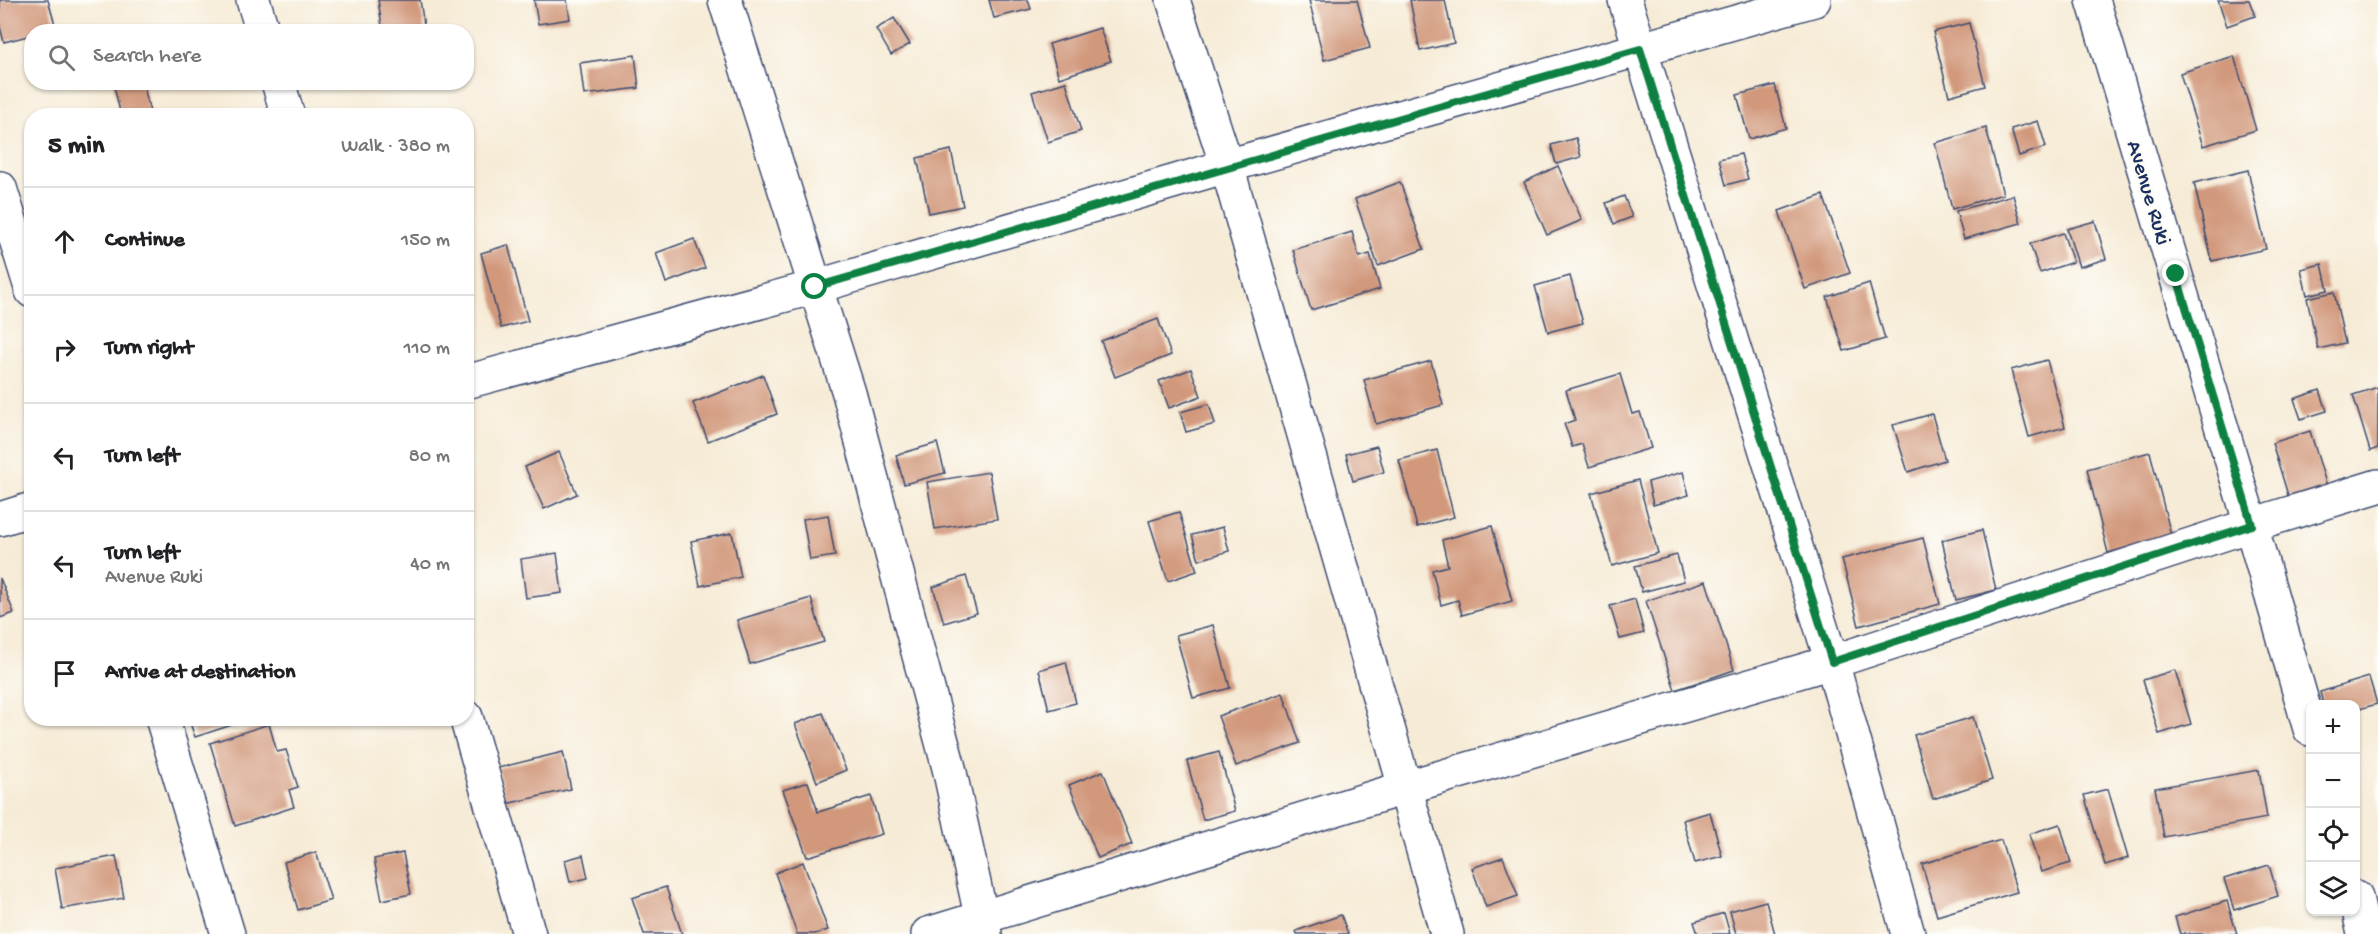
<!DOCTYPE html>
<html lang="en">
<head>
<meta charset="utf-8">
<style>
  body { margin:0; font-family:"Gochi Hand",sans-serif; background:#f2f2f2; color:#202124 }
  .controls { position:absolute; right:18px; bottom:18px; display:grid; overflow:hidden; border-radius:12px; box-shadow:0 2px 4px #0004 }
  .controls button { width:54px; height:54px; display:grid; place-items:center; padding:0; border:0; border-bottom:2px solid #e0e0e0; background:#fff; color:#202124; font:30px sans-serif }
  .stop { position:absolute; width:18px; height:18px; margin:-14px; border:4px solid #0b8043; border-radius:50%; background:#fff }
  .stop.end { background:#0b8043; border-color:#fff; box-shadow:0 2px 6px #0008 }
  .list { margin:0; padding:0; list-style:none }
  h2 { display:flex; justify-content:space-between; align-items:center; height:78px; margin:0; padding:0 24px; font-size:26px }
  h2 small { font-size:20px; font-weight:400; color:#757577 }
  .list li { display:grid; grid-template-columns:39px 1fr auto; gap:18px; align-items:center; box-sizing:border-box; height:108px; padding:0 24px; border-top:2px solid #e0e0e0 }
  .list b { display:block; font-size:22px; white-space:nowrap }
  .list p { margin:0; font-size:20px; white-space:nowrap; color:#757577 }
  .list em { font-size:20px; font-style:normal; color:#757577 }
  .icon { flex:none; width:33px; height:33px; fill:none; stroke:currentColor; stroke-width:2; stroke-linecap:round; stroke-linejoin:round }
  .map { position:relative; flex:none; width:2378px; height:934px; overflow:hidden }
  .search { position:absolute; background:#fff; box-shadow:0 2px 4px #0004; left:24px; top:24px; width:450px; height:66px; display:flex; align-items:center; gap:15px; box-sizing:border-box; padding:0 21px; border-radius:24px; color:#757577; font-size:22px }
  .panel { position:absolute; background:#fff; box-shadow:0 2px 4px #0004; left:24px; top:108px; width:450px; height:618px; border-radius:24px }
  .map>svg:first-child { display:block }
  .building { fill:#d1987b }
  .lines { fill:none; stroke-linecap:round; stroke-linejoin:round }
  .minor-casing { stroke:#3c4b70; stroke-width:36 }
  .minor { stroke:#fff; stroke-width:33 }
  .route { stroke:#0b8043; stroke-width:8 }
  .labels { text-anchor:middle; stroke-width:6; stroke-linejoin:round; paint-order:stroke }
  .street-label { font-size:22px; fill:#1b2f5e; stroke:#fdfcf7 }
</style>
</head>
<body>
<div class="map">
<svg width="2378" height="934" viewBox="0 0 2378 934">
  <rect width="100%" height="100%" fill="#fdfcf7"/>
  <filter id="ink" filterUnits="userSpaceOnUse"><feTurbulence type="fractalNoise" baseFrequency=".0167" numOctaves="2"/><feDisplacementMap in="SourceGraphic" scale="12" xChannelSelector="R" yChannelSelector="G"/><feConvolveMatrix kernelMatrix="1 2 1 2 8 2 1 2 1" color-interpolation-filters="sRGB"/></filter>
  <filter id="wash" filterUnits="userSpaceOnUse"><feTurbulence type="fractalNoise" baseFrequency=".008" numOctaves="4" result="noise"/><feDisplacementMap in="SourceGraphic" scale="24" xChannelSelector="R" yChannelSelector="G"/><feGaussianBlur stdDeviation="1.35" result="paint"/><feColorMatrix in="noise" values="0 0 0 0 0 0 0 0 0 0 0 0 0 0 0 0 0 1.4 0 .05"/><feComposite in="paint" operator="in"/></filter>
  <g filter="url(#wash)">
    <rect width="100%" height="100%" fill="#f6ebd6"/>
    <g id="blocks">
      <!-- building -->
      <g class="building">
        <path d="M 0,0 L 48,0 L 56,28 L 32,32 L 32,35 L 4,42 L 0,27 Z"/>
        <path d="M 378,0 L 420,0 L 425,32 L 383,32 Z"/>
        <path d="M 534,0 L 567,0 L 570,19 L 538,24 Z"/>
        <path d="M 989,0 L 1028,0 L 1031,9 L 994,18 Z"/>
        <path d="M 1309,0 L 1357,0 L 1370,48 L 1324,60 Z"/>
        <path d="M 1410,0 L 1445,0 L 1454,43 L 1420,51 Z"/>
        <path d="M 2218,0 L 2249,0 L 2255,16 L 2227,26 Z"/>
        <path d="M 894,18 L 910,44 L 891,55 L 876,29 Z"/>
        <path d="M 1969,23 L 1985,86 L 1949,96 L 1933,32 Z"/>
        <path d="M 1100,28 L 1111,61 L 1059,78 L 1049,44 Z"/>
        <path d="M 635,55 L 639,88 L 584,95 L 580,63 Z"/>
        <path d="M 2234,56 L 2256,130 L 2203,146 L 2180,73 Z"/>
        <path d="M 113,82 L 143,82 L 151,116 L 121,116 Z"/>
        <path d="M 1066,82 L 1081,131 L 1048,142 L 1032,92 Z"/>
        <path d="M 1775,85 L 1786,128 L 1749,139 L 1737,95 Z"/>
        <path d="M 2038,121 L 2046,147 L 2019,156 L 2011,129 Z"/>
        <path d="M 1986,128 L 2003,194 L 1952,209 L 1935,143 Z"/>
        <path d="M 1576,138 L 1581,157 L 1556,164 L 1551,145 Z"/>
        <path d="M 951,150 L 963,206 L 929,213 L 917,158 Z"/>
        <path d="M 1741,154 L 1748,179 L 1726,185 L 1719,159 Z"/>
        <path d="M 1558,166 L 1582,220 L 1547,235 L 1524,182 Z"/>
        <path d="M 2248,170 L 2266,249 L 2212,261 L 2194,183 Z"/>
        <path d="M 1400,182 L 1424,249 L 1378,266 L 1355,199 Z"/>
        <path d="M 1823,195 L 1850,273 L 1805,289 L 1779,211 Z"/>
        <path d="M 2013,195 L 2021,223 L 1964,239 L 1956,211 Z"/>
        <path d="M 1624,196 L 1632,217 L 1614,224 L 1606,203 Z"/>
        <path d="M 2095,221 L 2106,259 L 2079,267 L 2067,229 Z"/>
        <path d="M 1352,232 L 1359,257 L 1370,254 L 1380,289 L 1311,310 L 1293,250 Z"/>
        <path d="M 2063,233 L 2073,262 L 2040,273 L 2030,244 Z"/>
        <path d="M 694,239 L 705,268 L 666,283 L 656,253 Z"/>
        <path d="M 508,245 L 528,321 L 501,328 L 481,253 Z"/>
        <path d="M 2322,264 L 2328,290 L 2307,295 L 2301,269 Z"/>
        <path d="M 1570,276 L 1583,323 L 1548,332 L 1535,286 Z"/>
        <path d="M 1869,283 L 1885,339 L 1844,351 L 1827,297 Z"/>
        <path d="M 2334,292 L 2345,343 L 2318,349 L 2307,298 Z"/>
        <path d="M 1158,319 L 1171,355 L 1115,377 L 1101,341 Z"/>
        <path d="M 2047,360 L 2065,427 L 2029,437 L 2011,370 Z"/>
        <path d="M 1431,361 L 1443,405 L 1376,424 L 1364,380 Z"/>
        <path d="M 1191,369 L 1201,396 L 1169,408 L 1159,381 Z"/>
        <path d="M 1620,374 L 1632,414 L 1640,412 L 1651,448 L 1589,467 L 1582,444 L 1572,447 L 1568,434 L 1564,424 L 1575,420 L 1566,390 Z"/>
        <path d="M 763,375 L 777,414 L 708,441 L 693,403 Z"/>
        <path d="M 2378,387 L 2378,448 L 2370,451 L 2353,395 Z"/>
        <path d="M 2320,390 L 2327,411 L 2301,419 L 2294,399 Z"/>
        <path d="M 1209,404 L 1215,424 L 1186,432 L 1180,412 Z"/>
        <path d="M 1932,414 L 1945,460 L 1908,472 L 1893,425 Z"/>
        <path d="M 2310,431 L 2329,493 L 2291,505 L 2272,443 Z"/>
        <path d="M 937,443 L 945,473 L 904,484 L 896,455 Z"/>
        <path d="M 1377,446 L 1384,472 L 1353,481 L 1346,454 Z"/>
        <path d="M 1437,450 L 1454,517 L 1417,527 L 1399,460 Z"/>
        <path d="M 559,452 L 577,494 L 544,509 L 525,467 Z"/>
        <path d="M 2150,452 L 2171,535 L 2108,553 L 2087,469 Z"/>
        <path d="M 989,472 L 997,519 L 935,529 L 927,482 Z"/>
        <path d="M 1683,472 L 1689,495 L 1653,505 L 1648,482 Z"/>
        <path d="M 1638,480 L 1658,553 L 1612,566 L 1591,493 Z"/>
        <path d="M 1179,512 L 1197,571 L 1168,581 L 1149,521 Z"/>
        <path d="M 828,515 L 835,556 L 810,560 L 803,519 Z"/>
        <path d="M 1492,526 L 1512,601 L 1462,615 L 1458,600 L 1441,605 L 1432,570 L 1448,566 L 1442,540 Z"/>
        <path d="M 1223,527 L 1229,551 L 1199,560 L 1192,535 Z"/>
        <path d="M 1982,530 L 1996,590 L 1956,600 L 1942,540 Z"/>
        <path d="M 732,533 L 741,577 L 700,586 L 691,541 Z"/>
        <path d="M 1923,538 L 1940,604 L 1859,626 L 1842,559 Z"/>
        <path d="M 557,553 L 562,593 L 526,598 L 521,559 Z"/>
        <path d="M 1677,555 L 1684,581 L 1642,592 L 1635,566 Z"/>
        <path d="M 966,576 L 977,613 L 944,623 L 933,587 Z"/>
        <path d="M 0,578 L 14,613 L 0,618 Z"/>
        <path d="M 1706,581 L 1734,670 L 1675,690 L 1646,601 Z"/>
        <path d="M 811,598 L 824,642 L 750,664 L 737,620 Z"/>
        <path d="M 1635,599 L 1644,633 L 1620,639 L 1610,606 Z"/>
        <path d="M 1213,625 L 1230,688 L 1193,698 L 1176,635 Z"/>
        <path d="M 1066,662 L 1076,703 L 1049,710 L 1039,670 Z"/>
        <path d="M 2175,670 L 2191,724 L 2159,734 L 2143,680 Z"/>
        <path d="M 2369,677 L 2377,704 L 2356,710 L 2356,704 L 2323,704 L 2320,692 Z"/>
        <path d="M 1283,693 L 1300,743 L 1236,766 L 1218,716 Z"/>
        <path d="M 823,713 L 846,770 L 817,782 L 795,724 Z"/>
        <path d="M 1973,717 L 1992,780 L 1933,799 L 1914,735 Z"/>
        <path d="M 193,718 L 234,718 L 235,724 L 195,737 L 189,720 Z"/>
        <path d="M 269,724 L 277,752 L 286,750 L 298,787 L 289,790 L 294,807 L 235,826 L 210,743 Z"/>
        <path d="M 563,752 L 571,789 L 506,804 L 498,768 Z"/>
        <path d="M 1219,752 L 1235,811 L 1203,820 L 1187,761 Z"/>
        <path d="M 2259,770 L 2267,818 L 2164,837 L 2155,788 Z"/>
        <path d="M 1103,771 L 1132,844 L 1098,858 L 1069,785 Z"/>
        <path d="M 808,782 L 818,812 L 871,796 L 882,834 L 807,857 L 783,790 Z"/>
        <path d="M 2108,789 L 2128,858 L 2105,865 L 2084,795 Z"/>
        <path d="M 1710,812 L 1722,856 L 1695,863 L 1683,820 Z"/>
        <path d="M 2060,824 L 2071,863 L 2041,872 L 2029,834 Z"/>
        <path d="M 2001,840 L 2017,892 L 1937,916 L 1922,864 Z"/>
        <path d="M 316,852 L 331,900 L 298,910 L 284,862 Z"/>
        <path d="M 403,853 L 411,894 L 382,900 L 374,859 Z"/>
        <path d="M 583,855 L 588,878 L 570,882 L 565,860 Z"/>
        <path d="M 116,856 L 124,898 L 62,909 L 55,868 Z"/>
        <path d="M 1503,857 L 1518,896 L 1486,907 L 1472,868 Z"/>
        <path d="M 803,862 L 828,930 L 815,934 L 797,934 L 775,873 Z"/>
        <path d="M 2269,865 L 2278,896 L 2234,910 L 2224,879 Z"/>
        <path d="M 666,887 L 682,934 L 644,934 L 632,898 Z"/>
        <path d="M 1766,901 L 1775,934 L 1736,934 L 1730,911 Z"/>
        <path d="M 2227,901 L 2237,934 L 2180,934 L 2175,917 Z"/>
        <path d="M 1724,913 L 1730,934 L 1698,934 L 1694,922 Z"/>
        <path d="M 1341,915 L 1348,934 L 1297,934 L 1296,931 Z"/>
      </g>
    </g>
  </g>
  <g filter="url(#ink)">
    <use href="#blocks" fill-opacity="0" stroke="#3c4b70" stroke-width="1.5"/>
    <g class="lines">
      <!-- minor casing -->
      <g class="minor-casing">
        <g id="minor">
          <path d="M 253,0 L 263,32"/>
          <path d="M 725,0 L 849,393 L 949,768 L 985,934"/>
          <path d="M 1173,0 L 1227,166 L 1447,934"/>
          <path d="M 1625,0 L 1832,662 L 1908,934"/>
          <path d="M 2093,0 L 2251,525 L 2310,729"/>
          <path d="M 278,82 L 288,116"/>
          <path d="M 0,188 L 32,291"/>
          <path d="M 466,382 L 815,287 L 1227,166 L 1814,0"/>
          <path d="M 0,519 L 32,509"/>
          <path d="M 466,717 L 529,934"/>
          <path d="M 162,718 L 228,934"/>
          <path d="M 2356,897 L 2364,934"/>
          <path d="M 928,934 L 1404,788 L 1832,662 L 2251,525 L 2378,486"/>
        </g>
      </g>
      <!-- minor -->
      <use href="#minor" class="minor"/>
    </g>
  </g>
  <g class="lines" filter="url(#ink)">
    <!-- route -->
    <path class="route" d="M 815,287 L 1640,49 L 1832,662 L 2252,525 L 2176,274"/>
  </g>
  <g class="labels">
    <!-- street labels -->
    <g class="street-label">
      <text transform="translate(2151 192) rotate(73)" y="8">Avenue Ruki</text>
    </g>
  </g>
</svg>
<div class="controls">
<button>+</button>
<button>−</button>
<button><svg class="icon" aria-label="locate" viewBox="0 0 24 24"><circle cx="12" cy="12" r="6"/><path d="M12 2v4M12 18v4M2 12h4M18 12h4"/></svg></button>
<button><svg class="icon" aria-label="layers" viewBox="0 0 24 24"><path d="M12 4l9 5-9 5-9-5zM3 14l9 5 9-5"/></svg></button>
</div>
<div class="stop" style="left:815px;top:287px"></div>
<div class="stop end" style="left:2176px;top:274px"></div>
<div class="search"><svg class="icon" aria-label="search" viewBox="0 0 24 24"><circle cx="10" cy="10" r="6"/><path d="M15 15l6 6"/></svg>Search here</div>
<section class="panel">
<h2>5 min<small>Walk · 380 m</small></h2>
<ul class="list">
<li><svg class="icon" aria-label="ahead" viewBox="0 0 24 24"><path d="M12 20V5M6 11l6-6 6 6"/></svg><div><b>Continue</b></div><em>150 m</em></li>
<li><svg class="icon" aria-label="right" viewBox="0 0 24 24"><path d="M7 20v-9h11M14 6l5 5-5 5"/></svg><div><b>Turn right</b></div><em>110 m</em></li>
<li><svg class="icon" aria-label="left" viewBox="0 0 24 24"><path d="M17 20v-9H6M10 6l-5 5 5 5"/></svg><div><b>Turn left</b></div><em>80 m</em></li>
<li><svg class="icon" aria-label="left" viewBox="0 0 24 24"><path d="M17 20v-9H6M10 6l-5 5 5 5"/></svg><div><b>Turn left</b><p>Avenue Ruki</p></div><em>40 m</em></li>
<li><svg class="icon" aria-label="arrive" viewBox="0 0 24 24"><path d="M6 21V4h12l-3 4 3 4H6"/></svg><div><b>Arrive at destination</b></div></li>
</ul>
</section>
</div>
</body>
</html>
